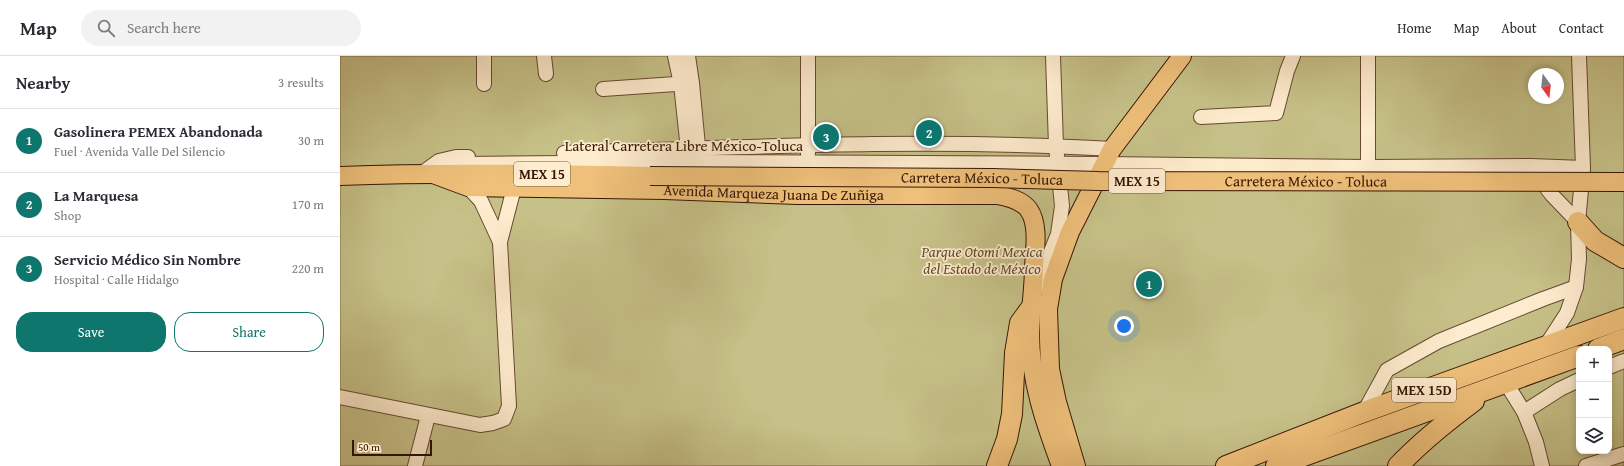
<!DOCTYPE html>
<html lang="en">
<head>
<meta charset="utf-8">
<style>
  body { margin:0; font-family:"Gentium Book Plus",serif; background:#f2f2f3; color:#2b2b33 }
  .controls { position:absolute; right:12px; bottom:12px; display:grid; overflow:hidden; border-radius:8px; box-shadow:0 2px 6px #0003 }
  .controls button { width:36px; height:36px; display:grid; place-items:center; padding:0; border:0; border-bottom:1px solid #e1e1e2; background:#fff; color:#2b2b33; font:20px sans-serif }
  .compass { position:absolute; left:1188px; top:12px; width:36px; height:36px; border-radius:50%; background:#fff; box-shadow:0 2px 6px #0003; rotate:165deg }
  .scale { position:absolute; left:12px; bottom:10px; width:80px; box-sizing:border-box; padding-left:4px; border:2px solid #361504; border-top:0; font-size:11px; line-height:14px; white-space:nowrap; color:#361504; -webkit-text-stroke:3px #feecce; paint-order:stroke }
  .you { position:absolute; left:784px; top:270px; width:14px; height:14px; margin:-10px; border:3px solid #fff; border-radius:50%; background:#1a73e8; box-shadow:0 0 0 6px #1a73e833 }
  .badge { display:grid; place-items:center; width:26px; height:26px; border-radius:50%; background:#0f766e; color:#fff; font-size:13px; font-weight:700 }
  .pin { position:absolute; translate:-50% -50%; border:2px solid #fff; box-shadow:0 1px 4px #0006 }
  .list { margin:0; padding:0; list-style:none }
  h2 { display:flex; justify-content:space-between; align-items:center; height:52px; margin:0; padding:0 16px; font-size:17px }
  h2 small { font-size:13px; font-weight:400; color:#7c7c81 }
  .list li { display:grid; grid-template-columns:26px 1fr auto; gap:12px; align-items:center; box-sizing:border-box; height:64px; padding:0 16px; border-top:1px solid #e1e1e2 }
  .list b { display:block; font-size:15px; white-space:nowrap }
  .list p { margin:0; font-size:13px; white-space:nowrap; color:#7c7c81 }
  .list em { font-size:13px; font-style:normal; color:#7c7c81 }
  .actions { display:flex; gap:8px; padding:12px 16px }
  .actions a { flex:1; padding:9px 0; border:1px solid #0f766e; border-radius:16px; text-align:center; font-size:14px; color:#0f766e }
  .actions .main { background:#0f766e; color:#fff }
  .icon { flex:none; width:22px; height:22px; fill:none; stroke:currentColor; stroke-width:2; stroke-linecap:round; stroke-linejoin:round }
  .map { position:relative; flex:none; width:1284px; height:410px; overflow:hidden }
  header { display:flex; align-items:center; gap:24px; box-sizing:border-box; height:56px; padding:0 20px; background:#fff; border-bottom:1px solid #e1e1e2 }
  header strong { font-size:19px }
  nav { display:flex; gap:22px; margin-inline-start:auto; font-size:14px }
  .search { width:280px; height:36px; background:#f2f2f3; display:flex; align-items:center; gap:10px; box-sizing:border-box; padding:0 14px; border-radius:22px; color:#7c7c81; font-size:15px }
  main { display:flex }
  aside { flex:1; background:#fff }
  .map>svg:first-child { display:block }
  .green { fill:#c6c188; stroke:#7e6b46; fill-rule:evenodd }
  .lines { fill:none; stroke-linecap:round; stroke-linejoin:round }
  .minor-casing { stroke:#684830; stroke-width:16 }
  .major-casing { stroke:#361504; stroke-width:20 }
  .highway-casing { stroke:#361504; stroke-width:22 }
  .minor { stroke:#feecce; stroke-width:14 }
  .major { stroke:#efc07a; stroke-width:18 }
  .highway { stroke:#efc07a; stroke-width:20 }
  .major-bridge-casing { stroke:#361504; stroke-width:20; stroke-linecap:butt }
  .major-bridge { stroke:#efc07a; stroke-width:18 }
  .labels { text-anchor:middle; stroke-width:3.5; stroke-linejoin:round; paint-order:stroke }
  .shield { fill:#feecce; stroke:#725641; stroke-width:1 }
  .shield-label { font-size:14px; font-weight:bold; fill:#361504 }
  .street-label { font-size:15px; fill:#361504; stroke:#feecce }
  .park-label { font-size:15px; font-style:italic; fill:#61492c; stroke:#feecce }
</style>
</head>
<body>
<header>
<strong>Map</strong>
<div class="search"><svg class="icon" aria-label="search" viewBox="0 0 24 24"><circle cx="10" cy="10" r="6"/><path d="M15 15l6 6"/></svg>Search here</div>
<nav><a>Home</a><a>Map</a><a>About</a><a>Contact</a></nav>
</header>
<main>
<aside>
<h2>Nearby<small>3 results</small></h2>
<ul class="list">
<li><span class="badge">1</span><div><b>Gasolinera PEMEX Abandonada</b><p>Fuel · Avenida Valle Del Silencio</p></div><em>30 m</em></li>
<li><span class="badge">2</span><div><b>La Marquesa</b><p>Shop</p></div><em>170 m</em></li>
<li><span class="badge">3</span><div><b>Servicio Médico Sin Nombre</b><p>Hospital · Calle Hidalgo</p></div><em>220 m</em></li>
</ul>
<div class="actions"><a class="main">Save</a><a>Share</a></div>
</aside>
<div class="map">
<svg width="1284" height="410" viewBox="0 0 1284 410">
  <rect width="100%" height="100%" fill="#fee1b3"/>
  <filter id="stains"><feTurbulence type="fractalNoise" baseFrequency=".005" numOctaves="4"/><feColorMatrix values="0 0 0 0 .2 0 0 0 0 .09 0 0 0 0 .02 0 0 0 .5 -.17"/></filter>
  <radialGradient id="worn" r=".72"><stop offset=".6" stop-color="#630" stop-opacity="0"/><stop offset="1" stop-color="#630" stop-opacity=".3"/></radialGradient>
  <!-- green -->
  <path class="green" d="M 0,0 L 1284,0 L 1284,410 L 0,410 ZM 1194,18 L 1218,18 L 1218,42 L 1194,42 ZM 1239,293 L 1269,293 L 1269,395 L 1239,395 Z"/>
  <g class="lines">
    <!-- minor casing -->
    <g class="minor-casing">
      <g id="minor">
        <path d="M 144,0 L 144,28"/>
        <path d="M 204,0 L 206,18"/>
        <path d="M 335,0 L 341,28 L 349,103"/>
        <path d="M 348,0 L 352,27 L 359,101"/>
        <path d="M 468,0 L 468,98"/>
        <path d="M 1028,0 L 1028,111"/>
        <path d="M 263,33 L 350,27"/>
        <path d="M 861,61 L 936,57 L 947,15 L 953,0"/>
        <path d="M 224,97 C 407,91 589,82 772,93"/>
        <path d="M 104,115 L 124,108 L 349,106 L 764,108 L 1028,111 L 1191,110 L 1243,112"/>
        <path d="M 81,118 L 99,105 L 116,101 L 128,101"/>
        <path d="M 1197,119 L 1212,139 L 1238,166"/>
        <path d="M 128,131 L 141,145 L 160,186"/>
        <path d="M 696,233 L 718,178 L 722,150 L 716,90 L 713,0"/>
        <path d="M 1205,291 L 1227,257 L 1236,231 L 1239,203 L 1238,166 L 1243,112 L 1239,0"/>
        <path d="M 1269,311 L 1284,305"/>
        <path d="M 1166,327 L 1184,356 L 1196,386 L 1202,410"/>
        <path d="M 0,341 L 140,369 L 153,367 L 164,363 L 169,350 L 160,186 L 174,132"/>
        <path d="M 1024,356 L 1047,314 L 1099,285 L 1203,243 L 1236,231"/>
        <path d="M 1184,356 L 1220,333 L 1239,324"/>
        <path d="M 75,410 L 88,360"/>
        <path d="M 1246,410 L 1284,398"/>
      </g>
    </g>
    <!-- major casing -->
    <g class="major-casing">
      <g id="major">
        <path id="s1" d="M 93,118 L 128,131 L 324,134 L 458,139 L 657,139 C 668,141 682,144 689,154 C 699,169 695,193 694,211 C 694,233 690,255 690,277 C 690,324 705,367 721,410"/>
        <path d="M 0,120 C 103,116 207,118 310,120"/>
        <path d="M 736,410 L 717,346 L 710,313 L 708,253 L 713,223 L 730,176 L 772,93 L 842,0"/>
      </g>
    </g>
    <!-- highway casing -->
    <g class="highway-casing">
      <g id="highway">
        <path d="M 1238,166 L 1255,185 L 1284,202"/>
        <path d="M 1258,293 L 1284,283"/>
        <path d="M 657,410 L 667,383 L 672,358 L 675,297 L 680,267 L 691,252"/>
        <path d="M 886,410 L 1024,356 L 1284,262"/>
        <path d="M 936,410 L 1239,300"/>
        <path d="M 1058,410 C 1081,386 1107,365 1134,345"/>
      </g>
    </g>
    <!-- minor -->
    <use href="#minor" class="minor"/>
    <!-- major -->
    <use href="#major" class="major"/>
    <!-- highway -->
    <use href="#highway" class="highway"/>
    <!-- major-bridge casing -->
    <g class="major-bridge-casing">
      <g id="major-bridge">
        <path id="s2" d="M 310,120 L 652,122 L 758,125 L 1284,126"/>
      </g>
    </g>
    <!-- major-bridge -->
    <use href="#major-bridge" class="major-bridge"/>
  </g>
  <g class="labels">
    <!-- shield labels -->
    <g class="shield">
      <rect x="174" y="106" width="56" height="24" rx="3"/>
      <rect x="769" y="113" width="56" height="24" rx="3"/>
      <rect x="1052" y="322" width="64" height="24" rx="3"/>
    </g>
    <g class="shield-label">
      <text x="202" y="123">MEX 15</text>
      <text x="797" y="130">MEX 15</text>
      <text x="1084" y="339">MEX 15D</text>
    </g>
    <!-- street labels -->
    <g class="street-label">
      <text x="344" y="95">Lateral Carretera Libre México-Toluca</text>
      <text dy="5" stroke="none"><textPath href="#s2" startOffset="332">Carretera México - Toluca</textPath></text>
      <text dy="5" stroke="none"><textPath href="#s2" startOffset="656">Carretera México - Toluca</textPath></text>
      <text dy="5" stroke="none"><textPath href="#s1" startOffset="343">Avenida Marqueza Juana De Zuñiga</textPath></text>
    </g>
    <!-- park labels -->
    <g class="park-label">
      <text x="642" y="201">Parque Otomí Mexica<tspan x="642" dy="17">del Estado de México</tspan></text>
    </g>
  </g>
  <rect width="100%" height="100%" filter="url(#stains)"/>
  <rect width="100%" height="100%" fill="url(#worn)"/>
</svg>
<div class="controls">
<button>+</button>
<button>−</button>
<button><svg class="icon" aria-label="layers" viewBox="0 0 24 24"><path d="M12 4l9 5-9 5-9-5zM3 14l9 5 9-5"/></svg></button>
</div>
<svg class="compass" viewBox="-18 -18 36 36"><path d="M0-13l5 13h-10z" fill="#e53935"/><path d="M0 13l5-13h-10z" fill="#7c7c81"/></svg>
<div class="scale">50 m</div>
<div class="you"></div>
<div class="pin badge" style="left:809px;top:228px">1</div>
<div class="pin badge" style="left:589px;top:77px">2</div>
<div class="pin badge" style="left:486px;top:81px">3</div>
</div>
</main>
</body>
</html>
